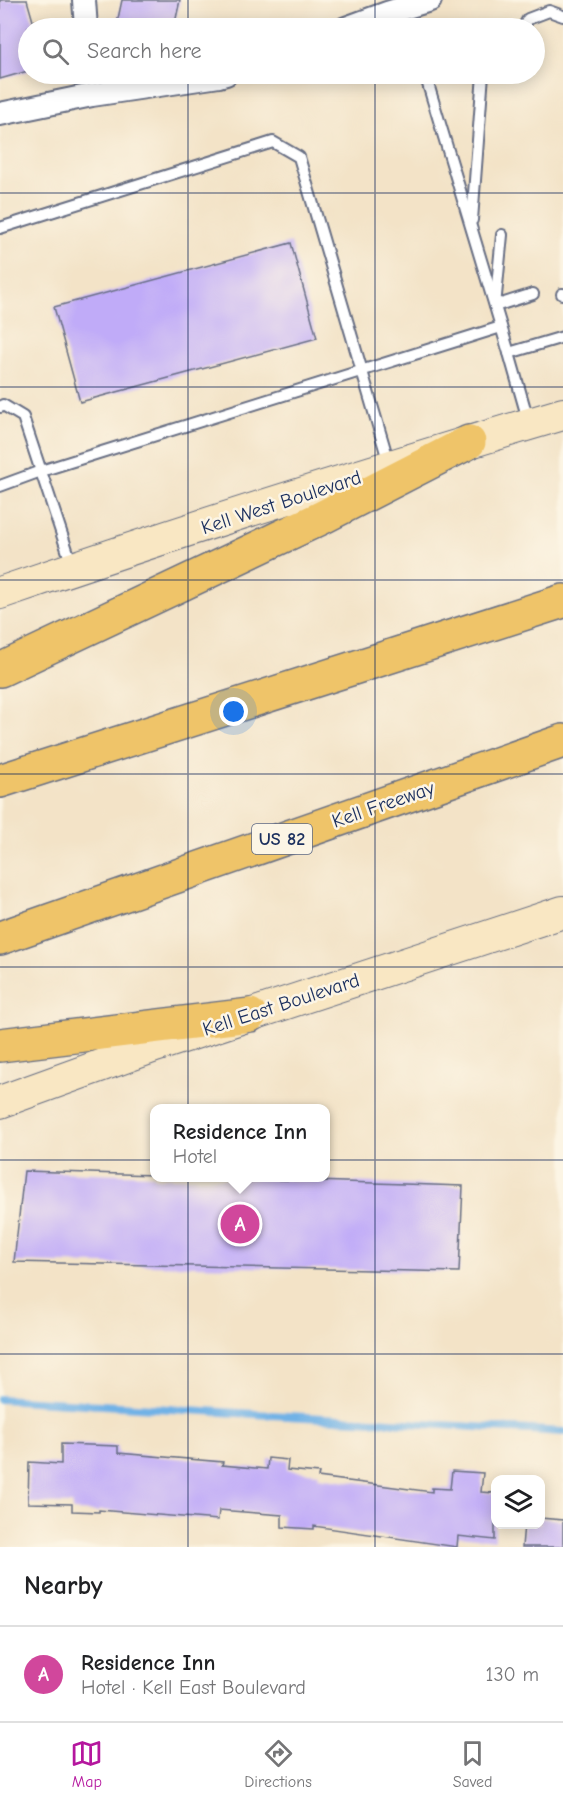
<!DOCTYPE html>
<html lang="en">
<head>
<meta charset="utf-8">
<style>
  body { margin:0; font-family:"Comic Neue",sans-serif; background:#f2f2f2; color:#202124 }
  .controls { position:absolute; right:18px; bottom:18px; display:grid; overflow:hidden; border-radius:12px; box-shadow:0 3px 15px #0003 }
  .controls button { width:54px; height:54px; display:grid; place-items:center; padding:0; border:0; border-bottom:2px solid #e0e0e0; background:#fff; color:#202124; font:30px sans-serif }
  .you { position:absolute; left:234px; top:712px; width:21px; height:21px; margin:-15px; border:4px solid #fff; border-radius:50%; background:#1a73e8; box-shadow:0 0 0 9px #1a73e833 }
  .badge { display:grid; place-items:center; width:39px; height:39px; border-radius:50%; background:#b5179e; color:#fff; font-size:20px; font-weight:700 }
  .pin { position:absolute; translate:-50% -50%; border:3px solid #fff; box-shadow:0 2px 6px #0006 }
  .popup { position:absolute; left:150px; top:1104px; width:180px; height:78px; box-sizing:border-box; display:grid; place-content:center; border-radius:12px; background:#fff; filter:drop-shadow(0 2px 4px #0005); font-size:20px; white-space:nowrap; color:#757577 }
  .popup b { font-size:22px; color:#202124 }
  .popup::after { content:''; position:absolute; left:50%; top:100%; margin-left:-12px; border:12px solid transparent; border-top-color:#fff }
  .list { margin:0; padding:0; list-style:none }
  h2 { display:flex; justify-content:space-between; align-items:center; height:78px; margin:0; padding:0 24px; font-size:26px }
  h2 small { font-size:20px; font-weight:400; color:#757577 }
  .list li { display:grid; grid-template-columns:39px 1fr auto; gap:18px; align-items:center; box-sizing:border-box; height:96px; padding:0 24px; border-top:2px solid #e0e0e0 }
  .list b { display:block; font-size:22px; white-space:nowrap }
  .list p { margin:0; font-size:20px; white-space:nowrap; color:#757577 }
  .list em { font-size:20px; font-style:normal; color:#757577 }
  .icon { flex:none; width:33px; height:33px; fill:none; stroke:currentColor; stroke-width:2; stroke-linecap:round; stroke-linejoin:round }
  .map { position:relative; flex:none; width:563px; height:1547px; overflow:hidden }
  .search { position:absolute; background:#fff; box-shadow:0 3px 15px #0003; left:18px; right:18px; top:18px; height:66px; display:flex; align-items:center; gap:15px; box-sizing:border-box; padding:0 21px; border-radius:33px; color:#757577; font-size:22px }
  .sheet { height:174px; background:#fff }
  nav { display:flex; justify-content:space-around; align-items:center; box-sizing:border-box; height:84px; border-top:2px solid #e0e0e0; background:#fff; font-size:16px; color:#757577 }
  nav a { display:grid; justify-items:center; gap:3px }
  nav .on { color:#b5179e }
  .map>svg:first-child { display:block }
  .lines { fill:none; stroke-linecap:round; stroke-linejoin:round }
  .stream { stroke:#71b2e6; stroke-width:8 }
  .building { fill:#c0abf8 }
  .service-casing { stroke:#676e83; stroke-width:14 }
  .minor-casing { stroke:#676e83; stroke-width:26 }
  .secondary-casing { stroke:#676e83; stroke-width:34 }
  .motorway-casing { stroke:#676e83; stroke-width:36 }
  .service { stroke:#fff; stroke-width:10 }
  .minor { stroke:#fff; stroke-width:22 }
  .secondary { stroke:#f9e7c3; stroke-width:32 }
  .motorway { stroke:#efc469; stroke-width:33 }
  .grid { fill:none; stroke:#1b2f5e; stroke-width:1.5; stroke-opacity:0.55 }
  .labels { text-anchor:middle; stroke-width:5; stroke-linejoin:round; paint-order:stroke }
  .shield { fill:#fcf5e5; stroke:#5e6a86; stroke-width:1.5 }
  .shield-label { font-size:18px; font-weight:bold; fill:#1b2f5e }
  .street-label { font-size:20px; fill:#1b2f5e; stroke:#fcf5e5 }
</style>
</head>
<body>
<div class="map">
<svg width="563" height="1547" viewBox="0 0 563 1547">
  <rect width="100%" height="100%" fill="#fcf5e5"/>
  <filter id="ink" filterUnits="userSpaceOnUse"><feTurbulence type="fractalNoise" baseFrequency=".0167" numOctaves="2"/><feDisplacementMap in="SourceGraphic" scale="12" xChannelSelector="R" yChannelSelector="G"/><feConvolveMatrix kernelMatrix="1 2 1 2 8 2 1 2 1" color-interpolation-filters="sRGB"/></filter>
  <filter id="wash" filterUnits="userSpaceOnUse"><feTurbulence type="fractalNoise" baseFrequency=".008" numOctaves="4" result="noise"/><feDisplacementMap in="SourceGraphic" scale="24" xChannelSelector="R" yChannelSelector="G"/><feGaussianBlur stdDeviation="1.35" result="paint"/><feColorMatrix in="noise" values="0 0 0 0 0 0 0 0 0 0 0 0 0 0 0 0 0 1.4 0 .05"/><feComposite in="paint" operator="in"/></filter>
  <g filter="url(#wash)">
    <rect width="100%" height="100%" fill="#f3e3c7"/>
    <g class="lines">
      <!-- stream -->
      <path class="stream" d="M 0,1399 L 563,1432"/>
    </g>
    <g id="blocks">
      <!-- building -->
      <g class="building">
        <path d="M 0,0 L 27,0 L 35,28 L 28,28 L 28,71 L 0,79 Z"/>
        <path d="M 122,0 L 180,0 L 174,28 L 116,28 Z"/>
        <path d="M 291,243 L 317,338 L 80,402 L 54,307 Z"/>
        <path d="M 24,1171 L 154,1175 L 154,1178 L 226,1178 L 463,1186 L 459,1272 L 14,1262 Z"/>
        <path d="M 61,1444 L 118,1446 L 118,1453 L 223,1462 L 222,1465 L 267,1469 L 268,1458 L 288,1460 L 287,1470 L 319,1473 L 318,1477 L 432,1492 L 432,1488 L 450,1489 L 452,1471 L 483,1473 L 481,1492 L 495,1493 L 495,1540 L 458,1536 L 457,1547 L 314,1526 L 314,1529 L 282,1527 L 282,1515 L 219,1510 L 218,1520 L 99,1510 L 99,1512 L 72,1511 L 72,1504 L 28,1503 L 29,1462 L 61,1464 Z"/>
        <path d="M 540,1518 L 563,1520 L 563,1547 L 522,1547 L 524,1524 L 540,1524 Z"/>
      </g>
    </g>
  </g>
  <g filter="url(#ink)">
    <use href="#blocks" fill-opacity="0" stroke="#676e83" stroke-width="1.5"/>
    <g class="lines">
      <!-- service casing -->
      <g class="service-casing">
        <g id="service">
          <path d="M 523,28 L 528,19 L 549,11 L 563,16"/>
          <path d="M 425,74 L 509,353"/>
          <path d="M 472,220 L 483,74"/>
          <path d="M 0,228 L 273,142 L 299,157 L 389,463"/>
          <path d="M 502,235 L 495,306 L 533,294"/>
          <path d="M 562,294 L 563,294"/>
          <path d="M 0,407 L 3,405 L 23,417 L 72,565"/>
          <path d="M 529,423 L 509,353 L 563,337"/>
          <path d="M 0,486 L 41,471 L 501,327"/>
        </g>
      </g>
      <!-- minor casing -->
      <g class="minor-casing">
        <g id="minor">
          <path d="M 84,0 L 86,28"/>
          <path d="M 346,28 L 387,13 L 430,0"/>
          <path d="M 0,114 L 92,95 L 219,76 L 226,74"/>
        </g>
      </g>
      <!-- secondary casing -->
      <g class="secondary-casing">
        <g id="secondary">
          <path d="M 0,593 C 186,529 374,470 563,414"/>
          <path d="M 0,1102 L 155,1046 L 563,912"/>
        </g>
      </g>
      <!-- motorway casing -->
      <g class="motorway-casing">
        <g id="motorway">
          <path d="M 0,670 L 321,518 L 469,442"/>
          <path d="M 0,781 L 563,601"/>
          <path d="M 0,938 L 563,741"/>
          <path d="M 0,1045 L 250,1015"/>
        </g>
      </g>
      <!-- service -->
      <use href="#service" class="service"/>
      <!-- minor -->
      <use href="#minor" class="minor"/>
      <!-- secondary -->
      <use href="#secondary" class="secondary"/>
      <!-- motorway -->
      <use href="#motorway" class="motorway"/>
    </g>
  </g>
  <!-- grid -->
  <path class="grid" d="M 188,0 L 188,28M 375,0 L 375,28M 188,74 L 188,1547M 375,74 L 375,1547M 0,193 L 563,193M 0,387 L 563,387M 0,580 L 563,580M 0,774 L 563,774M 0,967 L 563,967M 0,1160 L 563,1160M 0,1354 L 563,1354"/>
  <g class="labels">
    <!-- shield labels -->
    <rect class="shield" x="252" y="824" width="60" height="30" rx="4.5"/>
    <g class="shield-label">
      <text x="282" y="845">US 82</text>
    </g>
    <!-- street labels -->
    <g class="street-label">
      <text transform="translate(281 502) rotate(-18)" y="7">Kell West Boulevard</text>
      <text transform="translate(383 804) rotate(-19)" y="7">Kell Freeway</text>
      <text transform="translate(281 1004) rotate(-18)" y="7">Kell East Boulevard</text>
    </g>
  </g>
</svg>
<div class="controls">
<button><svg class="icon" aria-label="layers" viewBox="0 0 24 24"><path d="M12 4l9 5-9 5-9-5zM3 14l9 5 9-5"/></svg></button>
</div>
<div class="you"></div>
<div class="pin badge" style="left:240px;top:1224px;background:#d1479c">A</div>
<div class="popup"><b>Residence Inn</b>Hotel</div>
<div class="search"><svg class="icon" aria-label="search" viewBox="0 0 24 24"><circle cx="10" cy="10" r="6"/><path d="M15 15l6 6"/></svg>Search here</div>
</div>
<section class="sheet">
<h2>Nearby<small></small></h2>
<ul class="list">
<li><span class="badge" style="background:#d1479c">A</span><div><b>Residence Inn</b><p>Hotel · Kell East Boulevard</p></div><em>130 m</em></li>
</ul>
</section>
<nav>
<a class="on"><svg class="icon" aria-label="map" viewBox="0 0 24 24"><path d="M3 6l6-2 6 2 6-2v14l-6 2-6-2-6 2zM9 4v14M15 6v14"/></svg>Map</a>
<a><svg class="icon" aria-label="directions" viewBox="0 0 24 24"><path d="M12 3l9 9-9 9-9-9zM9 14v-3h6M13 9l2 2-2 2"/></svg>Directions</a>
<a><svg class="icon" aria-label="saved" viewBox="0 0 24 24"><path d="M7 4h10v16l-5-4-5 4z"/></svg>Saved</a>
</nav>
</body>
</html>
